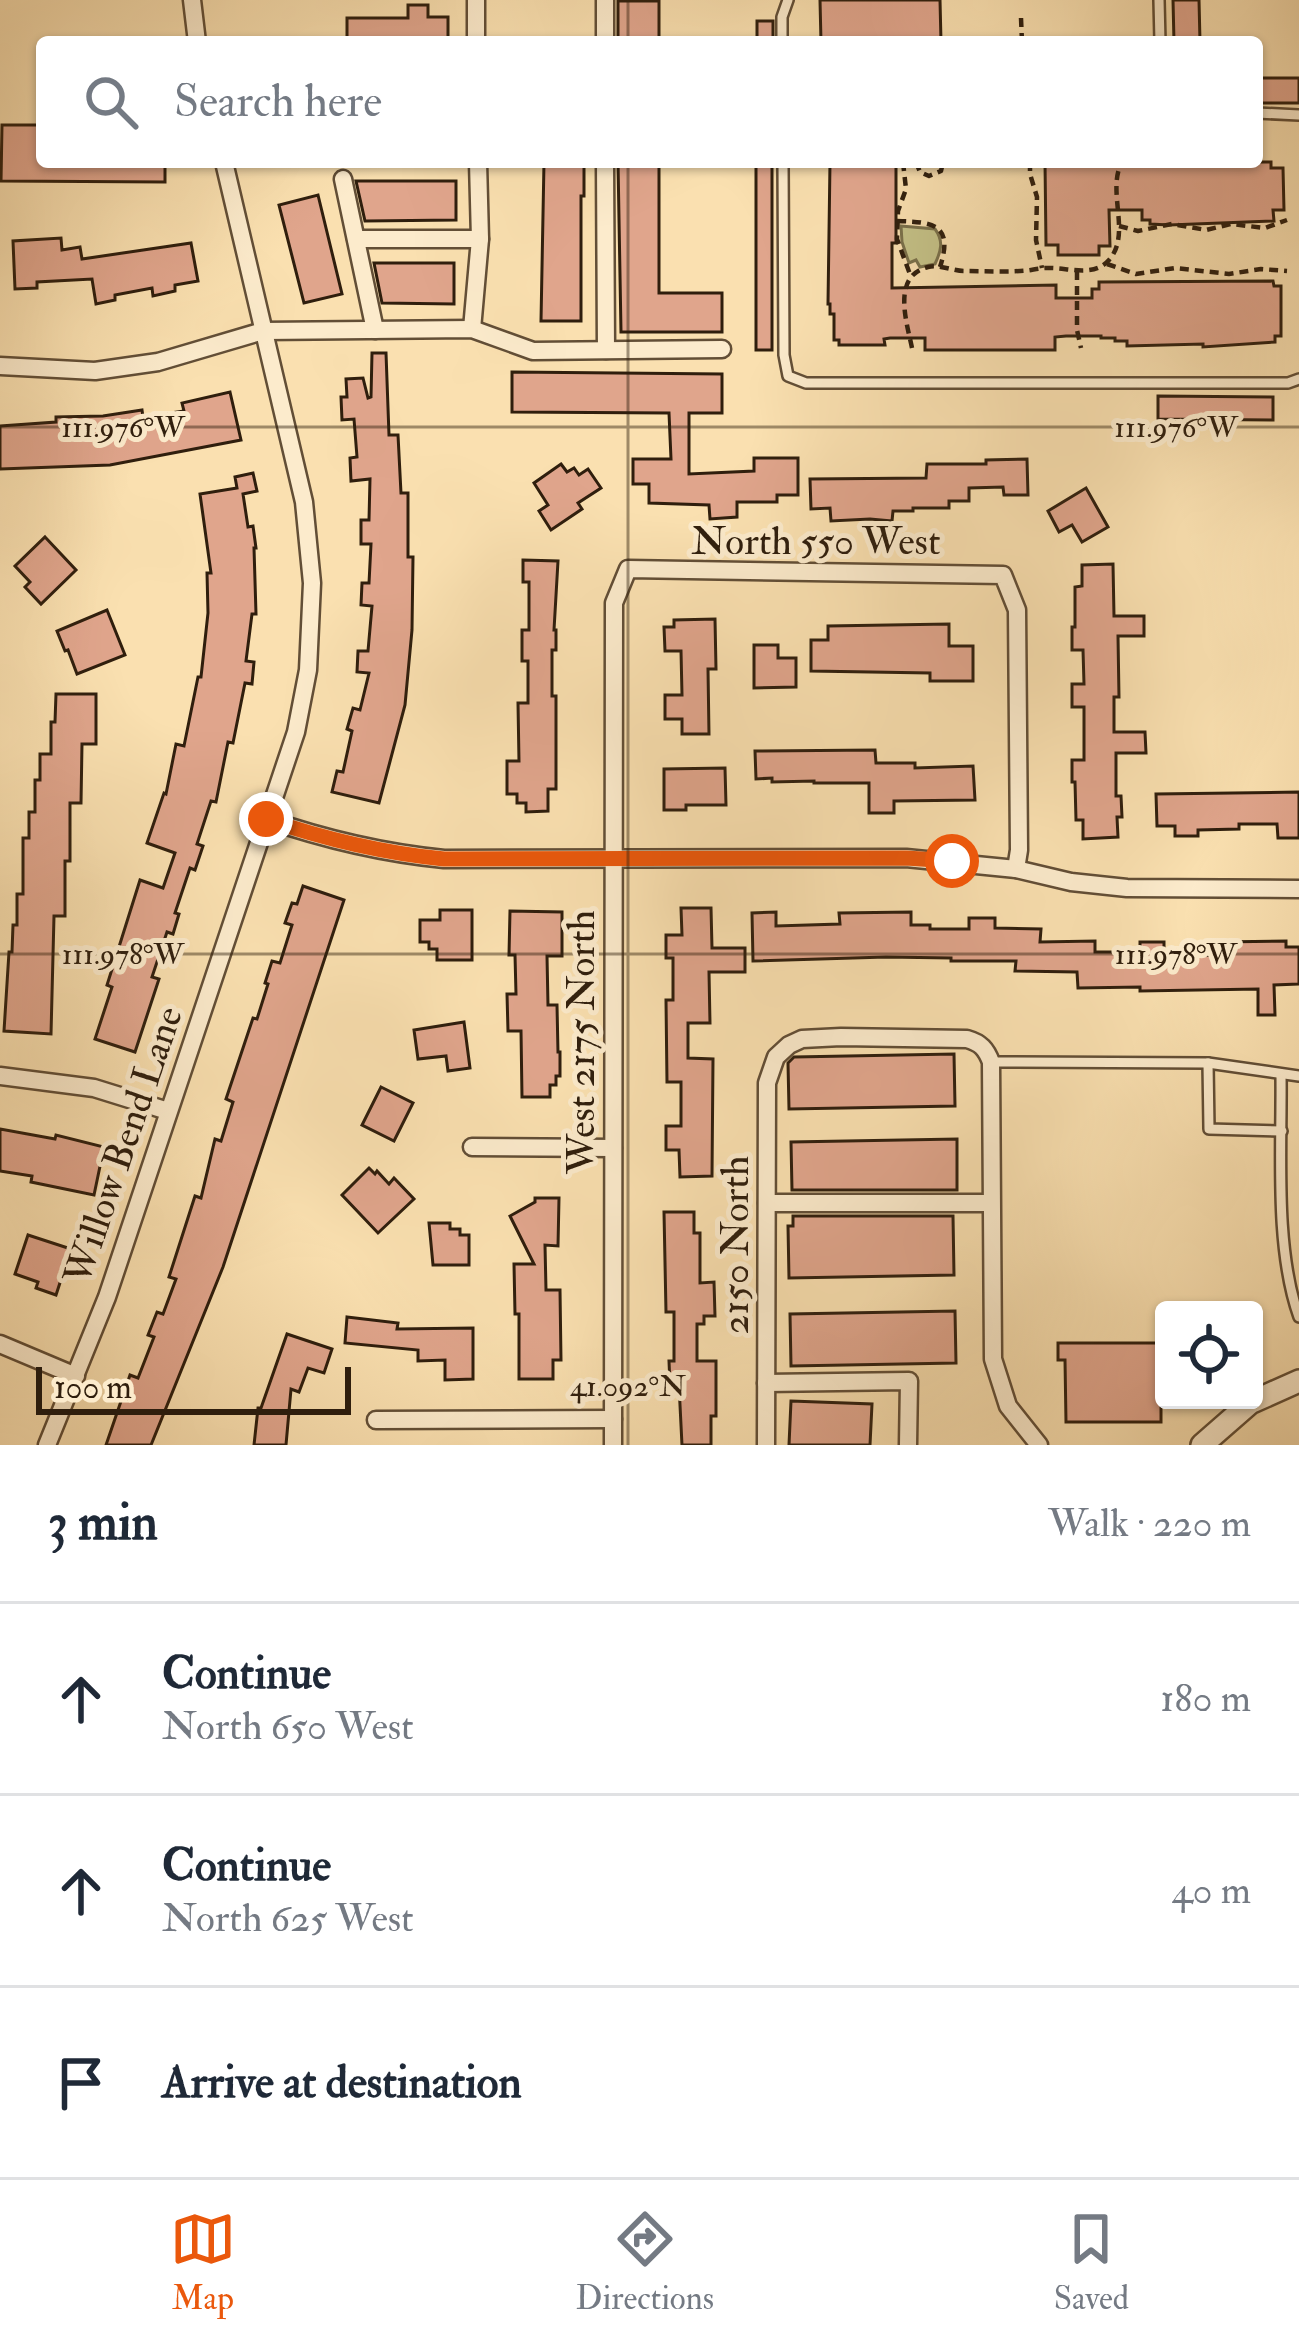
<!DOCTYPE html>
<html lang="en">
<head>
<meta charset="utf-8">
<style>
  body { margin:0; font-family:"IM FELL Double Pica",serif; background:#f6f6f7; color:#1f2937 }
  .controls { position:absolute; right:36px; bottom:36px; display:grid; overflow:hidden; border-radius:12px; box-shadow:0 3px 9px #0004 }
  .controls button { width:108px; height:108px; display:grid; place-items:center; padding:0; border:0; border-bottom:3px solid #e0e1e3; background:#fff; color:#1f2937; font:60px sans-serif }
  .scale { position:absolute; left:36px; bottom:30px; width:315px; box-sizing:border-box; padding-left:12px; border:6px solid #2f1e0d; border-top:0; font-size:33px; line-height:42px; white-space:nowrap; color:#2f1e0d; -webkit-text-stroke:9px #fcebcc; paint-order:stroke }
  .stop { position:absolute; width:36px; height:36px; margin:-27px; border:9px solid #ea580c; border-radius:50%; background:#fff }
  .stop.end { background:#ea580c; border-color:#fff; box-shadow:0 3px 12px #0008 }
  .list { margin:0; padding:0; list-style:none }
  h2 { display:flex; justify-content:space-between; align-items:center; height:156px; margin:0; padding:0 48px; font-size:51px }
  h2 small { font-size:39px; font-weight:400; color:#747a83 }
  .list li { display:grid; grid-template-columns:78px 1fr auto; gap:36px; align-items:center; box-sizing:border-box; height:192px; padding:0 48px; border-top:3px solid #e0e1e3 }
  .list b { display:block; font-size:45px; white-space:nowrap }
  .list p { margin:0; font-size:39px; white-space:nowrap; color:#747a83 }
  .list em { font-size:39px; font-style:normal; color:#747a83 }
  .icon { flex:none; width:66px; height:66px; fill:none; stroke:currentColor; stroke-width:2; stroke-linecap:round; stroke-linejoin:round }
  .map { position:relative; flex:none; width:1299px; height:1445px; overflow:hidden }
  .search { position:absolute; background:#fff; box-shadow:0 3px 9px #0004; left:36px; right:36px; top:36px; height:132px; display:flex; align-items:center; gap:30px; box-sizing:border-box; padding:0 42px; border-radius:12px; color:#747a83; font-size:45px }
  .sheet { height:732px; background:#fff }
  nav { display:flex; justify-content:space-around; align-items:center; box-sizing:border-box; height:168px; border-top:3px solid #e0e1e3; background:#fff; font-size:33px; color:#747a83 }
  nav a { display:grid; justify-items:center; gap:6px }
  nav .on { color:#ea580c }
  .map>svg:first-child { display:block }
  .green { fill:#c4c187; stroke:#7a704a; stroke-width:3 }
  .building { fill:#e0a58c; stroke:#2f1e0d; stroke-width:3 }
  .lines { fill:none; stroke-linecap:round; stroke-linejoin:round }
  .service-casing { stroke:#624e36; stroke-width:14 }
  .minor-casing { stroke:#624e36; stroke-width:21 }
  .tertiary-casing { stroke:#624e36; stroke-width:26 }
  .path { stroke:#2f1e0d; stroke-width:4.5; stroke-dasharray:9 6; stroke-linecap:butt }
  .service { stroke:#fcebcc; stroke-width:9 }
  .minor { stroke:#fcebcc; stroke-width:16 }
  .tertiary { stroke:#fcebcc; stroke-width:21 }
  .route { stroke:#ea580c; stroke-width:15 }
  .ticks { fill:none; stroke:#2f1e0d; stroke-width:3; stroke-opacity:0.45 }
  .labels { text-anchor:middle; stroke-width:10; stroke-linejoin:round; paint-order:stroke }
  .street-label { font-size:39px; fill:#2f1e0d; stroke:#fcebcc }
  .ticks-label { font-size:30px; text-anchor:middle; fill:#2f1e0d; stroke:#fcebcc; stroke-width:10; stroke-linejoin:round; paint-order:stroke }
</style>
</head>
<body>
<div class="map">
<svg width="1299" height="1445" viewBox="0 0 1299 1445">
  <rect width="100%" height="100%" fill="#fae0b0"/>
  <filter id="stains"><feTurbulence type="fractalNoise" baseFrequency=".00167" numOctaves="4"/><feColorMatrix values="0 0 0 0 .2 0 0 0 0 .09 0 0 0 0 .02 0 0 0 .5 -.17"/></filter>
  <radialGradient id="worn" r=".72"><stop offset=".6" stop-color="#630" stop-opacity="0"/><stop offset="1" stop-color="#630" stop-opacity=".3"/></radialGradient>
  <!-- green -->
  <path class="green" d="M 901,226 L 935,229 C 944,241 941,251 935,264 L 920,267 L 916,260 L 909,263 L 902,242 Z"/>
  <!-- building -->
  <g class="building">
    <path d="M 820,0 L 940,0 L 941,42 L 821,42 Z"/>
    <path d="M 1173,0 L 1199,0 L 1200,42 L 1174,42 Z"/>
    <rect x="618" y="1" width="41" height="41"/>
    <path d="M 408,5 L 428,5 L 428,17 L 448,17 L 448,42 L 347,42 L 347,18 L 408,18 Z"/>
    <rect x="757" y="21" width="16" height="21"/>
    <rect x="1257" y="78" width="42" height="25"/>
    <path d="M 2,125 L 42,125 L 42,162 L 165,162 L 165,182 L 1,181 Z"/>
    <path d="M 544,162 L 584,162 L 584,196 L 581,196 L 581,321 L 541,321 Z"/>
    <path d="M 618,162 L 659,162 L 659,293 L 722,293 L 722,332 L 621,332 Z"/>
    <rect x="756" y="162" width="16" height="188"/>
    <path d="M 830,162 L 896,162 L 896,243 L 892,243 L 892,288 L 1056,285 L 1056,298 L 1092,298 L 1092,289 L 1099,289 L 1099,282 L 1273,281 L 1274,286 L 1281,286 L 1281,336 L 1275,336 L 1275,342 L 1203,347 L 1203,344 L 1127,346 L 1127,341 L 1115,341 L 1115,338 L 1101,338 L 1101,336 L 1066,336 L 1055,337 L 1055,350 L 925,350 L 925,338 L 890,338 L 884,339 L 885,345 L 839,345 L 839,340 L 834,340 L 834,314 L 830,314 L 830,304 L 828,304 Z"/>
    <path d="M 1045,162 L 1271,162 L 1271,168 L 1283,168 L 1284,210 L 1273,210 L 1274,221 L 1169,225 L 1150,224 L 1150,220 L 1142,220 L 1142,210 L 1109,210 L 1110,246 L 1099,246 L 1099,255 L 1058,255 L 1058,245 L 1046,245 Z"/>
    <path d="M 356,181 L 456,181 L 456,220 L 365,221 Z"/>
    <path d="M 318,195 L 342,294 L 304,303 L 279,205 Z"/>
    <path d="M 61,238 L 62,250 L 80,247 L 82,259 L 191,243 L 198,281 L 175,285 L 175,291 L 153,296 L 152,288 L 115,295 L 115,300 L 96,304 L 92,279 L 37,282 L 37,288 L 15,289 L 13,241 Z"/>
    <path d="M 374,263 L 454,263 L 454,304 L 382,303 Z"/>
    <path d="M 372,353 L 386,353 L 389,435 L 398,435 L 401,493 L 408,493 L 408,557 L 413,557 L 412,630 L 405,705 L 379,803 L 332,792 L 337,771 L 343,772 L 352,731 L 347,729 L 353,708 L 360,710 L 369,673 L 357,672 L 358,651 L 368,651 L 372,606 L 361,605 L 362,583 L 369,583 L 371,544 L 361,544 L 361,520 L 369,520 L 370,479 L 351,481 L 350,458 L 357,457 L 354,419 L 342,420 L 341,397 L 347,397 L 346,379 L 363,378 L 368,398 L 371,397 Z"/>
    <path d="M 512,372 L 722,374 L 722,413 L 689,413 L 689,474 L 754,471 L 754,458 L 798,458 L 798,495 L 777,495 L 777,502 L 737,502 L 737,517 L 710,519 L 709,505 L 649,503 L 649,484 L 633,484 L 633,459 L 671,459 L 669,413 L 512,412 Z"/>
    <path d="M 230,392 L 241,440 L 110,465 L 0,469 L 0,426 L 56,422 L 56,417 L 103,416 L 142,410 L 143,417 L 184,411 L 182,403 Z"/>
    <path d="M 1158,396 L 1273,397 L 1273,420 L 1158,419 Z"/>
    <path d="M 1027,459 L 1028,495 L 1004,495 L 1003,487 L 969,488 L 969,501 L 949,501 L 949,508 L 913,508 L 913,511 L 893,511 L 892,521 L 870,519 L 831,521 L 830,508 L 811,509 L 810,479 L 926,478 L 927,464 L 986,464 L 986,460 Z"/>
    <path d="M 561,464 L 567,472 L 574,468 L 579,475 L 588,469 L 601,488 L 578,503 L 582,509 L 551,530 L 539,511 L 548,505 L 534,483 Z"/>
    <path d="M 253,473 L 257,491 L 243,494 L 248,527 L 253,526 L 256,548 L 254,548 L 256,614 L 252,614 L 246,661 L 254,662 L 252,684 L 245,683 L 233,743 L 228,742 L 216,802 L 211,801 L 197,844 L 203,846 L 195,870 L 190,868 L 175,913 L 179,914 L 173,934 L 167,932 L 152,977 L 159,979 L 135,1052 L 95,1039 L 112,987 L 107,985 L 140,880 L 163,888 L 175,853 L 147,843 L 164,793 L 166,794 L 176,744 L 184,746 L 198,677 L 201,677 L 208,613 L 207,573 L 211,573 L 200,494 L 237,488 L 235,477 Z"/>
    <path d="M 1086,488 L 1108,527 L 1082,542 L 1072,525 L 1059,532 L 1048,511 Z"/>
    <path d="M 45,537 L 76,570 L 41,604 L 25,587 L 30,582 L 15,566 Z"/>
    <path d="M 523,560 L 558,561 L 554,630 L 556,630 L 556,650 L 552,650 L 552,696 L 556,696 L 556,789 L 548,789 L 548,811 L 526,812 L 526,803 L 517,803 L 517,794 L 507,794 L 507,761 L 519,761 L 518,703 L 528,703 L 528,661 L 522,661 L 522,630 L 529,630 L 529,582 L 523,582 Z"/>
    <path d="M 1113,564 L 1114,616 L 1144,616 L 1144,636 L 1118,636 L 1119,697 L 1114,697 L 1114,732 L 1145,732 L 1146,753 L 1116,753 L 1116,796 L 1121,796 L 1122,817 L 1117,817 L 1118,837 L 1083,839 L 1083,820 L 1076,820 L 1075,782 L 1072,782 L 1072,760 L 1084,760 L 1084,707 L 1072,707 L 1072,684 L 1084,684 L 1083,650 L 1072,650 L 1072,627 L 1075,627 L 1075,587 L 1082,586 L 1082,565 Z"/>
    <path d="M 107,610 L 125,655 L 77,674 L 68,650 L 65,651 L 57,631 Z"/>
    <path d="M 715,619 L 716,669 L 708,669 L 709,734 L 682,734 L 682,719 L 665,719 L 665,695 L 682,695 L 681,651 L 665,651 L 664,627 L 674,627 L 674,620 Z"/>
    <path d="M 949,624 L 949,646 L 973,646 L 973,681 L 930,681 L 930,673 L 811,671 L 811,640 L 828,640 L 828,626 Z"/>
    <path d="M 754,645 L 778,645 L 778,658 L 796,658 L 796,687 L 754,688 Z"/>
    <path d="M 56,694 L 96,694 L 96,744 L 82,744 L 81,803 L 70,803 L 70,861 L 65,861 L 65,916 L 54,916 L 51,1034 L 4,1031 L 9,952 L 12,952 L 13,925 L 17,925 L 17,894 L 23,894 L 23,838 L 29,838 L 29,812 L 35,812 L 35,780 L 40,780 L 40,754 L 51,754 L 51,722 L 55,722 Z"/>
    <path d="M 875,750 L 876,763 L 915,763 L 915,768 L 973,766 L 975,800 L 894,801 L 894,813 L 869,813 L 869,783 L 814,783 L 814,781 L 772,782 L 772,778 L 756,779 L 755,751 Z"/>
    <path d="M 725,768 L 726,805 L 686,805 L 686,810 L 664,810 L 664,769 Z"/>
    <path d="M 1299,792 L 1299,838 L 1278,838 L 1277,824 L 1239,824 L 1239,829 L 1198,830 L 1198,836 L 1175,836 L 1175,826 L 1157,826 L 1156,794 Z"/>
    <path d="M 303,886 L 344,900 L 223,1267 L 151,1445 L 106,1445 L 130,1375 L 138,1378 L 154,1337 L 148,1335 L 157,1312 L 163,1314 L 176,1279 L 169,1277 L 195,1196 L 201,1198 L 215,1139 L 221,1141 L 233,1102 L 226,1099 L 253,1018 L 257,1019 L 268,984 L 265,983 L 272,961 L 280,963 L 292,925 L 285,923 L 292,903 L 297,904 Z"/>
    <path d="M 681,908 L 711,908 L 712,948 L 745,948 L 745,972 L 709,972 L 710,1023 L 688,1023 L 688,1058 L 713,1059 L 712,1176 L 680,1177 L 679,1150 L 666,1150 L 666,1126 L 681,1126 L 681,1082 L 667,1082 L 666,1000 L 673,1000 L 673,958 L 666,958 L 666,935 L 682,935 Z"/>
    <path d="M 440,910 L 472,910 L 472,960 L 437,960 L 437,949 L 429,949 L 429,942 L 420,942 L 420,920 L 440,920 Z"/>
    <path d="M 510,911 L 562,912 L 562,956 L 547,956 L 548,1005 L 557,1005 L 558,1052 L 560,1052 L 560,1076 L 556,1076 L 556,1085 L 550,1085 L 550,1097 L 522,1097 L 521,1031 L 508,1031 L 507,994 L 516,994 L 515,955 L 509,955 Z"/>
    <path d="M 776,912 L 776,926 L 840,924 L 839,913 L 911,912 L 911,925 L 930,925 L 930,929 L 969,929 L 969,918 L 995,918 L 995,928 L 1041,929 L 1040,942 L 1095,941 L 1095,952 L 1140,952 L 1140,942 L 1164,942 L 1164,953 L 1219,956 L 1219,942 L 1286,941 L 1286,947 L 1299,947 L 1299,984 L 1274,985 L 1275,1015 L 1258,1015 L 1258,989 L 1140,991 L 1140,987 L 1078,988 L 1077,972 L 1015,971 L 1016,961 L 951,961 L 951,958 L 886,957 L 753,961 L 752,913 Z"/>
    <path d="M 464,1022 L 470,1068 L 448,1071 L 446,1056 L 418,1059 L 414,1030 Z"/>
    <path d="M 954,1054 L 955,1106 L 789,1109 L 788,1063 L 794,1057 Z"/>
    <path d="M 381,1087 L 413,1103 L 394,1141 L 362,1125 Z"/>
    <path d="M 0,1129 L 55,1139 L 56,1135 L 104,1147 L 94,1195 L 31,1182 L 32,1176 L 0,1171 Z"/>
    <path d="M 957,1139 L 957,1190 L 792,1190 L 791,1142 Z"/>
    <path d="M 369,1168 L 375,1174 L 377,1171 L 389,1184 L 394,1178 L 414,1199 L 378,1233 L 342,1195 Z"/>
    <path d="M 535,1198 L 559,1198 L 558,1246 L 545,1245 L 546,1290 L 560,1290 L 561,1360 L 553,1360 L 553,1379 L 519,1379 L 519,1314 L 515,1314 L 514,1264 L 534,1264 L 510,1216 L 535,1202 Z"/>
    <path d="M 664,1212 L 694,1212 L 694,1233 L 700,1233 L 700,1283 L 714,1282 L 715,1316 L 704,1316 L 704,1324 L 697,1324 L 697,1361 L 716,1361 L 716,1416 L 711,1416 L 711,1445 L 682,1445 L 679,1385 L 670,1385 L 669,1361 L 674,1361 L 674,1312 L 666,1312 Z"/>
    <path d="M 793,1216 L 953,1216 L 954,1275 L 789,1278 L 788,1226 L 793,1226 Z"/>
    <path d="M 429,1223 L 450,1223 L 450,1229 L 460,1229 L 460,1235 L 469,1235 L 469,1265 L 433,1265 Z"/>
    <path d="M 28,1235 L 71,1249 L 56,1295 L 36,1288 L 38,1282 L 15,1274 Z"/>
    <path d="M 955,1311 L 956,1363 L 791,1366 L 790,1314 Z"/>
    <path d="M 347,1317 L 398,1323 L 397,1329 L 473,1328 L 473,1379 L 445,1380 L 445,1360 L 418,1361 L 418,1350 L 345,1343 Z"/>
    <path d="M 287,1334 L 332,1349 L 324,1373 L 308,1368 L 299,1392 L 291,1389 L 286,1445 L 254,1445 L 258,1408 L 261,1408 Z"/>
    <path d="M 1058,1343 L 1161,1343 L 1161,1422 L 1066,1422 L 1065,1360 L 1058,1360 Z"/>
    <path d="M 791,1401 L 872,1404 L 870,1445 L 789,1445 Z"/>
  </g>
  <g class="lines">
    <!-- service casing -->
    <g class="service-casing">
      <g id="service">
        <path d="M 1159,0 L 1160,42"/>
        <path d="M 782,42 L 782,17 L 788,0"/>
        <path d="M 1257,113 L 1299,115"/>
        <path d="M 783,162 L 784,355 L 788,376 L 806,383 L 1288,383 L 1299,379"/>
        <path d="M 991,1062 L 1208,1063 L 1299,1076"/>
        <path d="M 1208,1063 L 1209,1129 L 1282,1131"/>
        <path d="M 1281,1074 C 1282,1149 1274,1247 1299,1317"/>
      </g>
    </g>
    <!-- minor casing -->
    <g class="minor-casing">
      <g id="minor">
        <path d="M 192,0 L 197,42"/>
        <path d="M 476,0 L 476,42"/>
        <path d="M 605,0 L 605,42"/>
        <path d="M 605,162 L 606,350"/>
        <path d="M 343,179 L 375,330"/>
        <path d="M 356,239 L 480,239"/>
        <path d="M 472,329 L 480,239 L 478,162"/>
        <path d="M 0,366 L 95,371 L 158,362 L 263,331 L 472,329 L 533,351 L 722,349"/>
        <path d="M 266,819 C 324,839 383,853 444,859 L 906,858 L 1016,869 L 1071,882 L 1127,888 L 1299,889"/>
        <path d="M 0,1076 L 94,1088 L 168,1111"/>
        <path d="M 472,1147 L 613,1148"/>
        <path d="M 767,1203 L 991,1203"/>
        <path d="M 0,1344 L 76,1376"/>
        <path d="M 766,1383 L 909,1381 L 908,1445"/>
        <path d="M 376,1420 L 613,1419"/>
        <path d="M 47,1445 L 107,1297 L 296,732 L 308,670 L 312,583 L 304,502 L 224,162"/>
        <path d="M 613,1445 L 614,603 L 628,569 L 1003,575 L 1017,610 L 1019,850 L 1016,869"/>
        <path d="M 766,1445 L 767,1083 L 776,1057 L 789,1045 L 802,1039 L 841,1037 L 967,1039 C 981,1043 986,1049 991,1062 L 993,1359 L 1008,1406 L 1039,1445"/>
      </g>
    </g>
    <!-- tertiary casing -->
    <g class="tertiary-casing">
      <path id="tertiary" d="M 1202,1445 L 1250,1403 L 1299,1381"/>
    </g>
    <!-- path -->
    <g class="path">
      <path d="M 1021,18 L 1022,42"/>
      <path d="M 903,162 L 906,189 L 898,211 L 897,239 L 911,277"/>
      <path d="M 916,162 L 920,172 L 929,176 L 941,171 L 943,162"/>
      <path d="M 1030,162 L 1030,174 L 1037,197 L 1036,240 L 1042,268"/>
      <path d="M 897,221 C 933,222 954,224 940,267"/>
      <path d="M 1119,226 L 1138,231 L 1172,224 L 1206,230 L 1231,224 L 1265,228 L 1287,220"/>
      <path d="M 1107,264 L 1136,274 L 1175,268 L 1229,274 L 1261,269 L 1287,271"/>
      <path d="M 1077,271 L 1077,330 L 1081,348"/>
      <path d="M 912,348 C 907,323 891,276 928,267 C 939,264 953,271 964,271 C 983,271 1002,272 1020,271 C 1029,271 1038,268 1047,268 C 1067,267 1093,278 1109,260 C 1132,234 1106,191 1122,162"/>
    </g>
    <!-- service -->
    <use href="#service" class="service"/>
    <!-- minor -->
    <use href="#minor" class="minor"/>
    <!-- tertiary -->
    <use href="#tertiary" class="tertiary"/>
  </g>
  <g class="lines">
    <!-- route -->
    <path class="route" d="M 266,819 C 324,839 383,853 444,859 L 906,858 L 952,861"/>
  </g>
  <!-- ticks -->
  <path class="ticks" d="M 628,0 L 628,42M 628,162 L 628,1445M 0,427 L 1299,427M 0,954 L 1299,954"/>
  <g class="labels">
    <!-- street labels -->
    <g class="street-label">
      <text x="816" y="554">North 550 West</text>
      <text transform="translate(580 1042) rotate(-90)" y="14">West 2175 North</text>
      <text transform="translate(122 1145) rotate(-71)" y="14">Willow Bend Lane</text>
      <text transform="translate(734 1245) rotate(-90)" y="14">2150 North</text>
    </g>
  </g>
  <g class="ticks-label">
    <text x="1176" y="437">111.976°W</text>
    <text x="123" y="437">111.976°W</text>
    <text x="1176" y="964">111.978°W</text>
    <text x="123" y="964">111.978°W</text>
    <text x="628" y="1396">41.092°N</text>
  </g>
  <rect width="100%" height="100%" filter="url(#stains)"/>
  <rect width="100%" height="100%" fill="url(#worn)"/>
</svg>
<div class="controls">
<button><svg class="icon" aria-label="locate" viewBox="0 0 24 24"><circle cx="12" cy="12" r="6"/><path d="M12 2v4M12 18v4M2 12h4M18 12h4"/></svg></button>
</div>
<div class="scale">100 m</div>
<div class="stop" style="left:952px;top:861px"></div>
<div class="stop end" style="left:266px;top:819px"></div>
<div class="search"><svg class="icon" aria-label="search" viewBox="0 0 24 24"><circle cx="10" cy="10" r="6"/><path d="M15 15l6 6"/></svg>Search here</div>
</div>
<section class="sheet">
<h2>3 min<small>Walk · 220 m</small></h2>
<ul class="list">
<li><svg class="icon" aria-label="ahead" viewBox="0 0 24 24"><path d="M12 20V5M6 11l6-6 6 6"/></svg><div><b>Continue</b><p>North 650 West</p></div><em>180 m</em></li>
<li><svg class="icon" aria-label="ahead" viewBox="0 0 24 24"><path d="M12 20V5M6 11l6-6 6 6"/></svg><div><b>Continue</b><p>North 625 West</p></div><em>40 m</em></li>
<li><svg class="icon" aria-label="arrive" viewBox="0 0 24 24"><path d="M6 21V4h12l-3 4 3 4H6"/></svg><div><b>Arrive at destination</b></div></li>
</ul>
</section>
<nav>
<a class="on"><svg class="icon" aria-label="map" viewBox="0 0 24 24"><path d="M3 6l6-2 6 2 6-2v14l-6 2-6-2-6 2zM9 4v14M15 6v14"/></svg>Map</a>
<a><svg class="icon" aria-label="directions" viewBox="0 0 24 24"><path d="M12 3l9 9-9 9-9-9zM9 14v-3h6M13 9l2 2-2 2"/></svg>Directions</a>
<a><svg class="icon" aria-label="saved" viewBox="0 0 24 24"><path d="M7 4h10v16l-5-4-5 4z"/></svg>Saved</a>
</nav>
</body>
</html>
